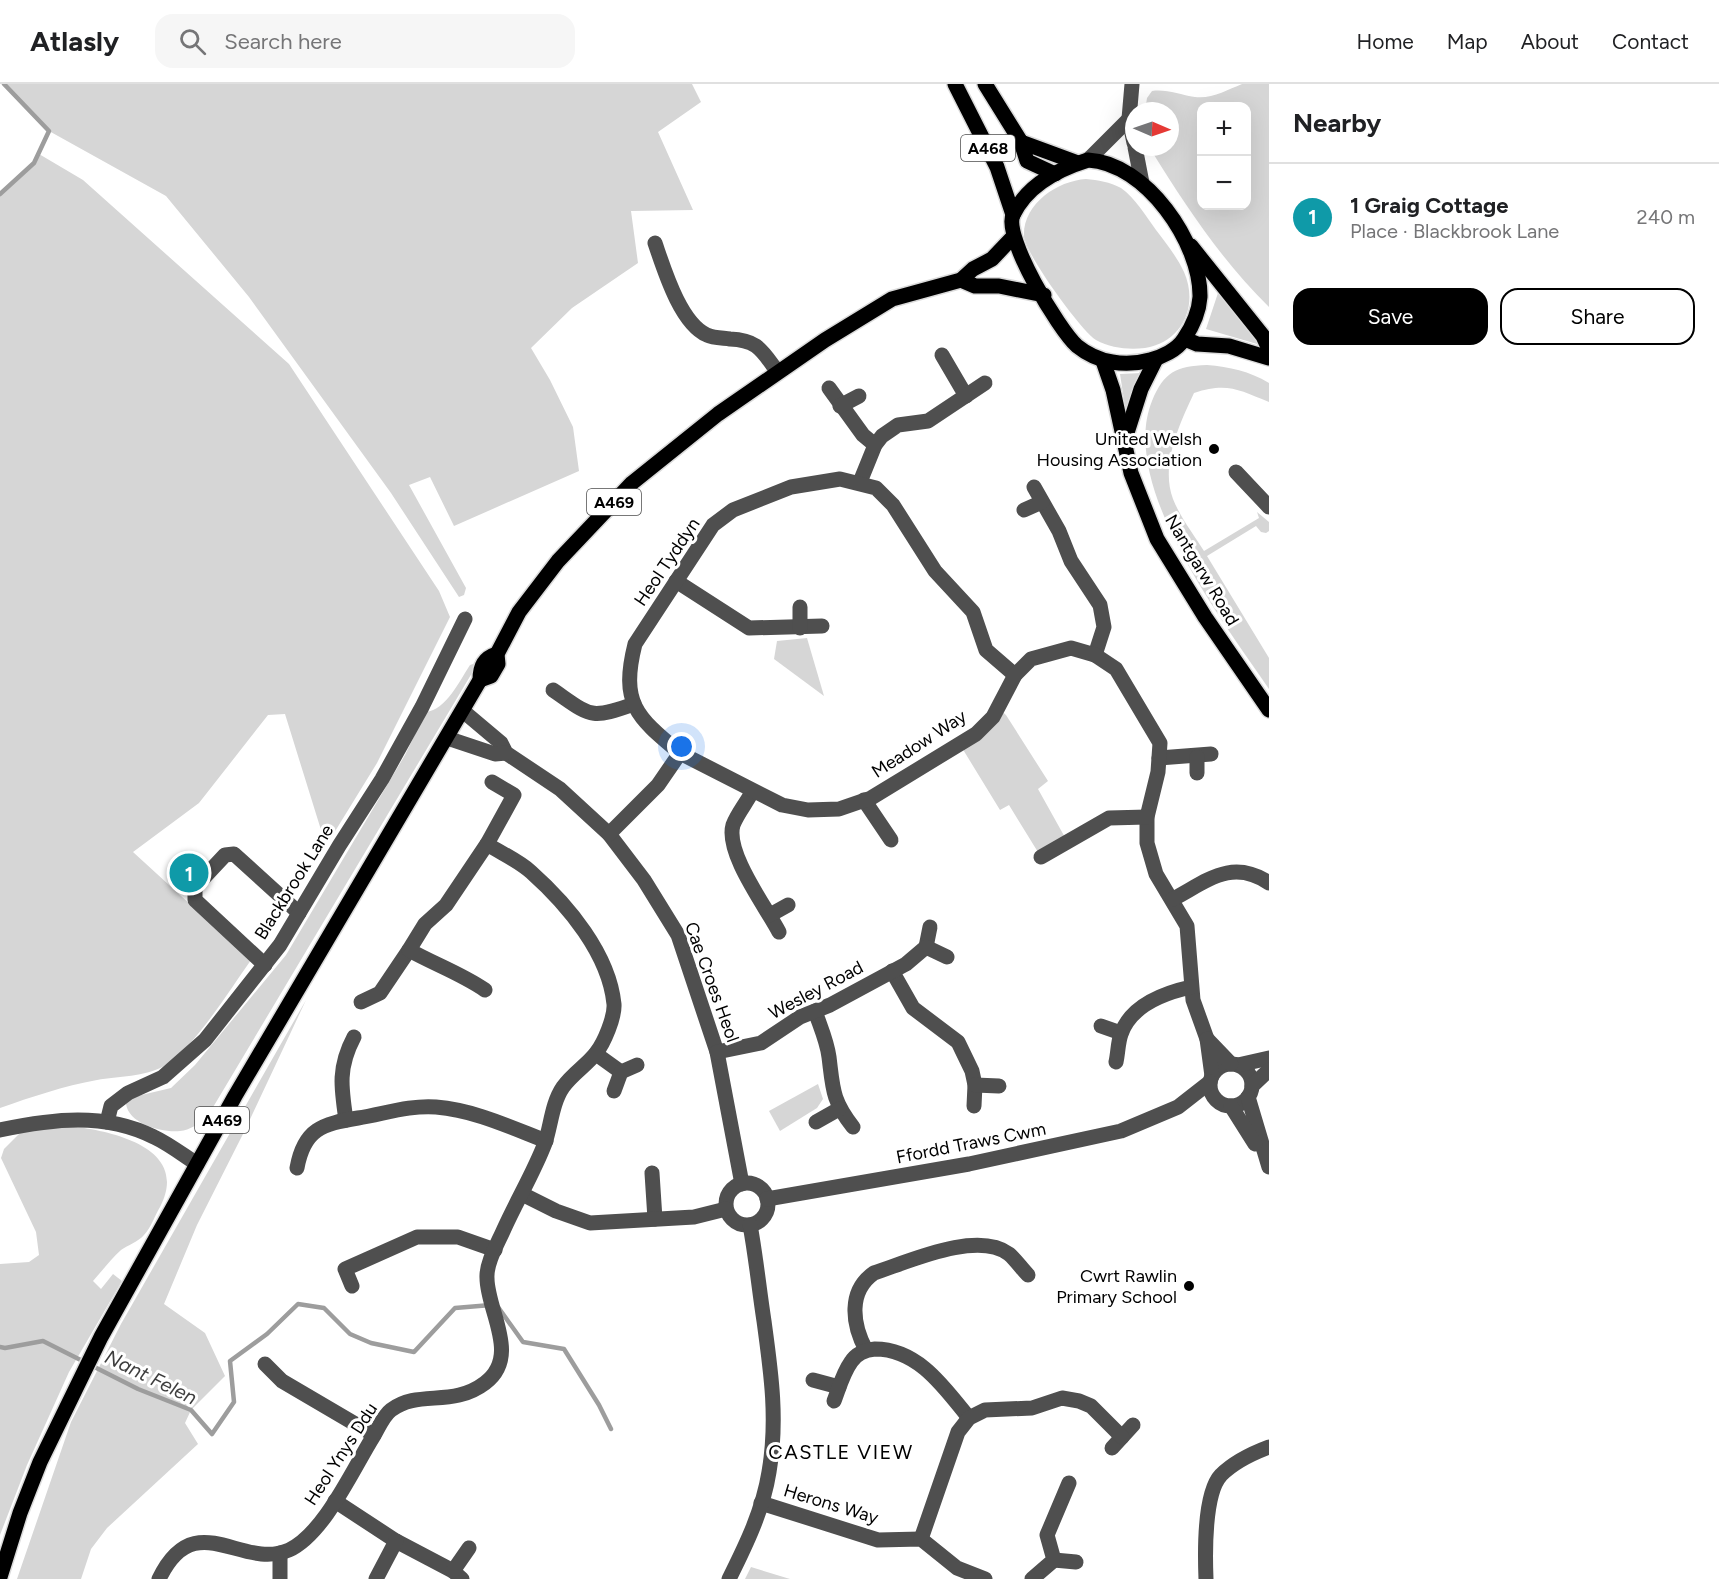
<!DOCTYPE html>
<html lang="en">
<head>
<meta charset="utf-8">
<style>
  body { margin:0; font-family:Figtree,sans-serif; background:#f6f6f6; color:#202124 }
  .controls { position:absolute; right:18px; top:18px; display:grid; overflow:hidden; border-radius:12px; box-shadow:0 6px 24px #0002 }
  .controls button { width:54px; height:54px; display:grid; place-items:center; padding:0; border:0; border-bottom:2px solid #e0e0e0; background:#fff; color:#202124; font:30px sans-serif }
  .compass { position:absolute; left:1125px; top:18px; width:54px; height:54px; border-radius:50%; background:#fff; box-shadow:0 6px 24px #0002; rotate:92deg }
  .you { position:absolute; left:682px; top:663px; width:21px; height:21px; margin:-15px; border:4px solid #fff; border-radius:50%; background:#1a73e8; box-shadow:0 0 0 9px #1a73e833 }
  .badge { display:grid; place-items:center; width:39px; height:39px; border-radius:50%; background:#000; color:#fff; font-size:20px; font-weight:700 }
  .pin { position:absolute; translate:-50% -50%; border:3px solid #fff; box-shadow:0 2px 6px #0006 }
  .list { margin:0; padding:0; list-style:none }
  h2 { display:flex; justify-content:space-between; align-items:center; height:78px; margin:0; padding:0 24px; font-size:26px }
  h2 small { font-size:20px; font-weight:400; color:#757577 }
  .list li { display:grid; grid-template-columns:39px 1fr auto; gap:18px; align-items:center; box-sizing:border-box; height:108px; padding:0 24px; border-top:2px solid #e0e0e0 }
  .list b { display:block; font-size:22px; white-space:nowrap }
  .list p { margin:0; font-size:20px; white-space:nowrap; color:#757577 }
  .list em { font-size:20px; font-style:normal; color:#757577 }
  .actions { display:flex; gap:12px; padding:18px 24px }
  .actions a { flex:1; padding:14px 0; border:2px solid #000; border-radius:18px; text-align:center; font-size:21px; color:#000 }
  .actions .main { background:#000; color:#fff }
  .icon { flex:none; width:33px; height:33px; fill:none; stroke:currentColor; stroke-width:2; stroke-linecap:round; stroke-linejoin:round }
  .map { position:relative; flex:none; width:1269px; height:1495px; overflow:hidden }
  header { display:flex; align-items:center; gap:36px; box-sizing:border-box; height:84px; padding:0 30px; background:#fff; border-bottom:2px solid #e0e0e0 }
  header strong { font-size:28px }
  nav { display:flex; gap:33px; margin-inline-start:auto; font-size:21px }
  .search { width:420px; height:54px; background:#f6f6f6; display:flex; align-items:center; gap:15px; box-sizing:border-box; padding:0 21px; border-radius:18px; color:#757577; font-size:22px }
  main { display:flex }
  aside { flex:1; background:#fff }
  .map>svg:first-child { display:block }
  .green { fill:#d6d6d6; fill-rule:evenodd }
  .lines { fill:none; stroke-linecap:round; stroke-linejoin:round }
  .stream { stroke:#9d9d9d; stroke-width:4.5 }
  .major-casing { stroke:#dbdbdb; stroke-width:18 }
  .minor { stroke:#4f4f4f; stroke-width:15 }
  .major { stroke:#000; stroke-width:15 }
  .poi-dot { fill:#000; stroke:#fff; stroke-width:2 }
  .labels { text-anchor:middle; stroke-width:6; stroke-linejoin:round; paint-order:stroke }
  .shield { fill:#fff; stroke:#4c4c4c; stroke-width:1.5 }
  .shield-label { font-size:16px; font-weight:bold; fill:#000 }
  .poi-label { font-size:18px; fill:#000; stroke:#fff; text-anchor:end }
  .street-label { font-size:18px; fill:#000; stroke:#fff }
  .water-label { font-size:20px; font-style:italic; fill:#3e3e3e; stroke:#fff }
  .neighbourhood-label { font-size:20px; letter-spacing:1.5px; fill:#000; stroke:#fff }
</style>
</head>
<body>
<header>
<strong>Atlasly</strong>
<div class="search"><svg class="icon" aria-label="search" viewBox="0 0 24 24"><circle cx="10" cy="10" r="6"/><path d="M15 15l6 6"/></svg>Search here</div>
<nav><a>Home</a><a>Map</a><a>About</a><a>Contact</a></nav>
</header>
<main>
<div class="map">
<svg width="1269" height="1495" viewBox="0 0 1269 1495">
  <rect width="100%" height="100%" fill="#fff"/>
  <!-- green -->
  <g class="green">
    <path d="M 4,0 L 692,0 L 701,18 L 658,48 L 693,126 L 631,127 L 638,179 L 572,224 L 531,264 L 550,296 L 573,343 L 579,387 L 454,442 L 430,393 L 409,401 L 466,504 L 464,511 L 459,513 L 391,409 L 249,213 L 166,112 L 49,47 Z"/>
    <path d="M 1242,0 L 1269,0 L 1269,223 C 1222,177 1185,121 1151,66 L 1151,63 L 1170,63 L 1170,27 L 1145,27 L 1147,14 L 1152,7 C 1167,5 1180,11 1195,13 C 1212,15 1227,6 1242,0 ZM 1202,22 L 1246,22 L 1246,122 L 1202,122 Z"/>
    <path d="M 39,70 L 83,96 L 289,280 L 439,507 L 450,533 L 377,679 L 326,762 L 285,630 L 268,631 L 199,719 L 133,768 L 251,876 C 229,907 195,963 164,982 C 145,993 118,992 97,996 C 64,1002 31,1013 0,1024 L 0,110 L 34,80 Z"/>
    <path d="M 1086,95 C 1098,96 1110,98 1121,104 C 1135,114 1146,132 1156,146 C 1166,159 1177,173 1184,188 C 1199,222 1182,258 1145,264 C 1128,266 1111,264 1096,256 C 1081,247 1024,168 1024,152 C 1023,120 1057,97 1086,95 Z"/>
    <path d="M 1218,209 L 1258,258 L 1257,260 L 1206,245 Z"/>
    <path d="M 1207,281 C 1230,283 1249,287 1269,299 L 1269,318 C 1239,306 1227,298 1194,309 C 1180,339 1160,381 1173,415 C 1180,433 1194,451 1204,467 L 1259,434 L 1257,428 L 1269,438 L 1269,447 L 1266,449 L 1261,448 L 1256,442 L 1207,472 L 1269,574 L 1269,605 C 1223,537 1118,401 1152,317 C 1164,288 1176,282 1207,281 Z"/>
    <path d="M 1142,289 L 1126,329 L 1120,290 Z"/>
    <path d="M 807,554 L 824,612 L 774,575 L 777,557 Z"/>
    <path d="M 476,579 L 478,579 L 206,1035 C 198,1040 190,1046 180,1047 C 162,1049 129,1040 126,1020 L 133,1013 L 171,1004 L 195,981 L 286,871 L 405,671 L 426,628 C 446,626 460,596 470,581 Z"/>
    <path d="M 998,624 L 1006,631 L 1048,697 L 1038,705 L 1067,757 L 1041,773 L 1009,721 L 1000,726 L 959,659 Z"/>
    <path d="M 306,916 L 244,1048 L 197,1141 L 164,1220 L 205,1249 L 225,1292 L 191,1326 L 185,1339 L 198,1360 L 107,1444 L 91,1465 L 81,1495 L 17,1495 L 71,1338 L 121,1240 Z"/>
    <path d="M 818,1000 L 823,1015 L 817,1024 L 780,1047 L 769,1027 Z"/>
    <path d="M 70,1042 C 111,1047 191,1063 160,1123 C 155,1131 151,1144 144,1151 C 138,1158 128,1161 121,1166 C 111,1175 102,1187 93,1197 L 101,1205 L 113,1190 L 122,1197 L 69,1288 L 27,1381 L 0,1451 L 0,1180 L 29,1178 L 39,1171 L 36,1148 L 1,1074 L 4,1065 L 21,1048 Z"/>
    <path d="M 751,1483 L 790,1495 L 745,1495 Z"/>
  </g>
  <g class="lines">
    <!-- stream -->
    <g class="stream">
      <path d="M 0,110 L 34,79 L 49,47 L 4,0"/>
      <path d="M 498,1223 L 523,1258 L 564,1265 L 599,1321 L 611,1345"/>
      <path d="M 0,1263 L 5,1264 L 43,1257 L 138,1305 L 191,1326 L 212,1350 L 234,1318 L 230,1277 L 267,1250 L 298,1220 L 324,1224 L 350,1250 L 371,1259 L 414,1268 L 455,1224 L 491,1221"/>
    </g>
    <!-- major casing -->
    <g class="major-casing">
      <g id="major">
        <path d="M 955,0 L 997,83 L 1013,131"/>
        <path d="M 985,0 L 1021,58 L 1027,77 L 1055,90"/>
        <path d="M 1021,58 L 1078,79"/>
        <path d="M 1088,76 C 1146,79 1201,159 1200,213 C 1199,228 1192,243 1184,255 C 1177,266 1162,273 1150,276 C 1125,283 1098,279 1077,262 C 1059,246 1003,153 1013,131 C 1027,101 1059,85 1088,76 Z"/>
        <path d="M 1191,162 L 1263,252 L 1269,265"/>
        <path d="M 961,196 L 975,202 L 999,202 L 1044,211"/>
        <path d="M 1185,255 L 1197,260 L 1229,262 L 1269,274"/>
        <path d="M 1103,277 L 1113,306 L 1131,389 L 1157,455 L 1205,533 L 1269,626"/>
        <path d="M 1125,355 L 1141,305 L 1156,275"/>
        <path d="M 480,596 L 491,592 L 498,580 L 497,570 L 519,528 L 558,477 L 632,399 L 718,330 L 825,256 L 892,215 L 961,196 L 973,185 L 992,175 L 1013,153"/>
        <path d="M 0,1493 L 20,1429 L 40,1378 L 101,1253 L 235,1012 L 480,596 C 480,582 484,574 497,570"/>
      </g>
    </g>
    <!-- minor -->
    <g class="minor">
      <path d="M 1132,0 L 1129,35 L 1134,59"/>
      <path d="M 1135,63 L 1142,99"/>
      <path d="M 1088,76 L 1129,35"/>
      <path d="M 655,159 C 664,185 680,239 707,251 C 713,254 723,254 730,255 C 758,256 762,267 777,287"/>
      <path d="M 942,271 L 966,312"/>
      <path d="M 829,304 L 863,351 L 875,361"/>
      <path d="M 840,322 L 859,312"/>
      <path d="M 1236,388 L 1269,423"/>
      <path d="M 860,398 L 875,361 L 882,352 L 898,341 L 928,337 L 985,299"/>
      <path d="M 1034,403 L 1059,447 L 1071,477 L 1100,521 L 1104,543 L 1095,571"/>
      <path d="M 1024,426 L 1042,418"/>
      <path d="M 676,497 L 749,544 L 822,542"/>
      <path d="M 800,523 L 800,544"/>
      <path d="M 553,606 C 591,632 589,636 634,620"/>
      <path d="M 463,627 L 501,659 L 506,669 L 560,705 L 609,750 L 644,796 L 678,851 L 717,968 L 742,1100"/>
      <path d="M 447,654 L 495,670 L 506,669"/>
      <path d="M 680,669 C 637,633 620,620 635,560 L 713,441 L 733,426 L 791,403 L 840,395 L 876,404 L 893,421 L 935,487 L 973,528 L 986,566 L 1015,591"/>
      <path d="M 1159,674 L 1211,670"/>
      <path d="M 1197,689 L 1197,673"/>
      <path d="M 752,708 C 747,718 737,730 733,741 C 725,769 766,823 779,848"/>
      <path d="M 864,716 L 891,756"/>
      <path d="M 609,750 L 658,701 L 680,669 L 782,721 L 808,726 L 839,725 L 871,714 L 976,650 L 993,633 L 1015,591 L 1031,575 L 1071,564 L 1095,571 L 1116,585 L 1160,659 L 1158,688 L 1147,733 L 1147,759 L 1156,790 L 1187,842 L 1193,916 L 1207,955"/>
      <path d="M 487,760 L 514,711 L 492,698"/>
      <path d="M 1041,773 L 1109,734 L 1147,733"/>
      <path d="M 1173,815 C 1207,797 1232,774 1269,799"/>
      <path d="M 770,831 L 788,821"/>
      <path d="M 926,863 L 930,843"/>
      <path d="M 265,881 L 195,816 L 195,803 L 225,771 L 234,770 L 299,829"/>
      <path d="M 892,887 L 913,924 L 958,958 L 972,987 L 975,1001 L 974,1022"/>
      <path d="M 361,918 L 380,909 L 409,866"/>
      <path d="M 815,927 C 820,942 827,957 829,973 C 833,1005 832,1016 853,1043"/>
      <path d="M 1101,942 L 1121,949"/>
      <path d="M 717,968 L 761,959 L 800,933 L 830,921 L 906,880 L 926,863 L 947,873"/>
      <path d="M 596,970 L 621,988"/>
      <path d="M 1116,978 C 1118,969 1118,958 1121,950 C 1131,921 1164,909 1191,903"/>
      <circle cx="1231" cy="1001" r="21"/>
      <path d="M 1238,981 L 1269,974"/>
      <path d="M 1212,992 L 1207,955 L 1231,980"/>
      <path d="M 975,1001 L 999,1002"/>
      <path d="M 1252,1002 L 1269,986"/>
      <path d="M 614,1007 L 621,988 L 637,981"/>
      <path d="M 1248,1013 L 1269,1083"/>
      <path d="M 1231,1022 L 1255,1060"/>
      <path d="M 346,1036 C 341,1003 338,983 354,953"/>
      <path d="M 107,1038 L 111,1022 L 128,1009 L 163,993 L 205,956 L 280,861 L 339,762 L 382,695 L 422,623 L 465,535"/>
      <path d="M 816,1038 L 839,1025"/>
      <path d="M 0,1046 C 52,1035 104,1028 154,1053 C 169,1060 183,1071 197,1080"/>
      <path d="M 297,1084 C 304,1045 322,1040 358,1034 C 384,1030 409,1021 436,1023 C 474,1026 510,1043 546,1057"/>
      <path d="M 652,1089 L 655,1135"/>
      <circle cx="747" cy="1120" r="21"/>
      <path d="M 522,1110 L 556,1127 L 590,1139 L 694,1133 L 726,1125"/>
      <path d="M 767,1115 L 969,1080 L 1121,1047 L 1178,1023 L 1210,998"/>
      <path d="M 352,1202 L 345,1185 L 417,1153 L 458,1153 L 495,1166"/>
      <path d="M 866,1266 C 852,1240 848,1207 874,1189 C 908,1178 977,1146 1009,1170 C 1016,1176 1022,1185 1028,1191"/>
      <path d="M 265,1280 L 282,1297 L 374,1351"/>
      <path d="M 813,1296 L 839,1303"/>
      <path d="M 834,1317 C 839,1304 843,1289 851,1278 C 856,1270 865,1266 875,1265 C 918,1265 944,1303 969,1334"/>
      <path d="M 1112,1364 L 1133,1341"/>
      <path d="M 335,1417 L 396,1457 L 453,1487 L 462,1495"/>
      <path d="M 761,1419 L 878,1456 L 921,1455 L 957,1484 L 985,1495"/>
      <path d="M 921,1455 L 958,1348 L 969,1334 L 985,1326 L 1032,1324 L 1062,1314 L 1079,1317 L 1091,1322 L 1122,1353"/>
      <path d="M 280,1469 L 280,1495"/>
      <path d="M 1054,1476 L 1076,1478"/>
      <path d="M 453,1487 L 469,1464"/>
      <path d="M 159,1495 C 195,1420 241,1487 289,1466 C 324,1450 353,1385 373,1353 C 378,1345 383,1332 391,1326 C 419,1305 452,1324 485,1299 C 521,1272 487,1227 487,1194 C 486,1179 498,1159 504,1145 C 517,1116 534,1088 545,1059 C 551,1041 552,1019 563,1003 C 573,989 587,981 596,969 C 604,959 615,933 614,920 C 609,870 568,821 531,788 C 519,777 501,769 487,760 L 446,821 L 425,840 L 409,866 C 434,880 462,890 485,906"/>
      <path d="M 376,1495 L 396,1457"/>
      <path d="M 729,1495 C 746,1461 763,1426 769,1388 C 778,1336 771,1288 764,1237 C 759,1205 756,1173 750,1141"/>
      <path d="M 1032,1495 L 1054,1476 L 1047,1451 L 1069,1399"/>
      <path d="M 1206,1495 C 1205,1470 1204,1409 1221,1391 C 1234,1378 1253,1369 1269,1363"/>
    </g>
    <!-- major -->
    <use href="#major" class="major"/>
  </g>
  <!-- markers -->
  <g class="poi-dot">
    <circle cx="1214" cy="365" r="6"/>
    <circle cx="1189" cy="1202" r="6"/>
  </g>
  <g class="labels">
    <!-- shield labels -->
    <g class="shield">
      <rect x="961" y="51" width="54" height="26" rx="4.5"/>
      <rect x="587" y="405" width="54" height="26" rx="4.5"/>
      <rect x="195" y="1023" width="54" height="26" rx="4.5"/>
    </g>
    <g class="shield-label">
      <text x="988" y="70">A468</text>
      <text x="614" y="424">A469</text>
      <text x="222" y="1042">A469</text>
    </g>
    <!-- poi labels -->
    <g class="poi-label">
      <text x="1202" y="361">United Welsh<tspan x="1202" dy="21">Housing Association</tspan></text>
      <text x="1177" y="1198">Cwrt Rawlin<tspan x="1177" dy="21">Primary School</tspan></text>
    </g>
    <!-- street labels -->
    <g class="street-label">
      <text transform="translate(667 478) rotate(-56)" y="6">Heol Tyddyn</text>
      <text transform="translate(1202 486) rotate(59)" y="6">Nantgarw Road</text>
      <text transform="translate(919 660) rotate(-33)" y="6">Meadow Way</text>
      <text transform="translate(294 798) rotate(-58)" y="6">Blackbrook Lane</text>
      <text transform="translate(712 898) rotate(70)" y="6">Cae Croes Heol</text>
      <text transform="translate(816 906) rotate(-28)" y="6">Wesley Road</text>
      <text transform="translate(971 1059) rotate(-11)" y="6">Ffordd Traws Cwm</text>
      <text transform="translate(341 1370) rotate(-57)" y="6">Heol Ynys Ddu</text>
      <text transform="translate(831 1420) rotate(17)" y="6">Herons Way</text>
    </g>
    <!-- water labels -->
    <g class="water-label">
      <text transform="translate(151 1293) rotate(26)" y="7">Nant Felen</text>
    </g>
    <!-- neighbourhood labels -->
    <g class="neighbourhood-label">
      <text x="841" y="1375">CASTLE VIEW</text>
    </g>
  </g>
</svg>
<div class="controls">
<button>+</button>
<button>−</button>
</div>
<svg class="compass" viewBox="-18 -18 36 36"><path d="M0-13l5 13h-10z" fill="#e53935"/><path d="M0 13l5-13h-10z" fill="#757577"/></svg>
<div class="you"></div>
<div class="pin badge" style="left:189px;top:789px;background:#0f9aa8">1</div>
</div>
<aside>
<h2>Nearby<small></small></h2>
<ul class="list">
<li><span class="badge" style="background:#0f9aa8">1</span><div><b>1 Graig Cottage</b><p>Place · Blackbrook Lane</p></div><em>240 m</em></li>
</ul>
<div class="actions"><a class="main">Save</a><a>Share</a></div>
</aside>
</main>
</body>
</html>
